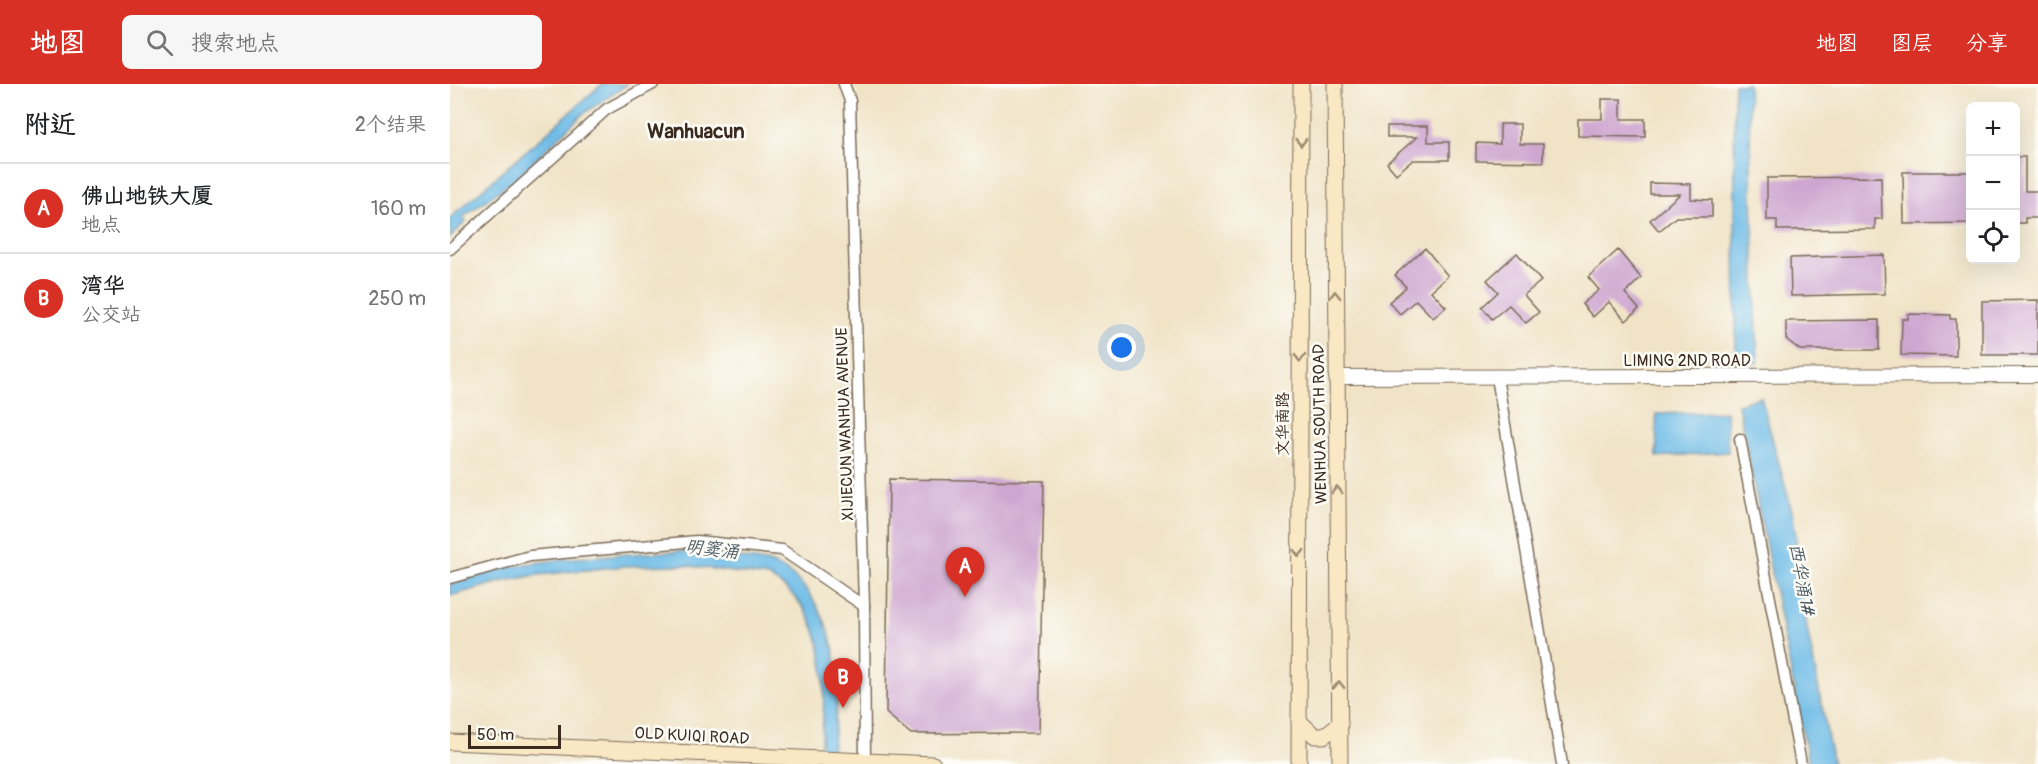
<!DOCTYPE html>
<html lang="zh">
<head>
<meta charset="utf-8">
<style>
  body { margin:0; font-family:Pangolin,"LXGW WenKai TC",sans-serif; background:#f6f6f6; color:#202124 }
  .controls { position:absolute; right:18px; top:18px; display:grid; overflow:hidden; border-radius:9px; box-shadow:0 6px 24px #0002 }
  .controls button { width:54px; height:54px; display:grid; place-items:center; padding:0; border:0; border-bottom:2px solid #e0e0e0; background:#fff; color:#202124; font:30px sans-serif }
  .scale { position:absolute; left:18px; bottom:15px; width:93px; box-sizing:border-box; padding-left:6px; border:3px solid #3b2a1e; border-top:0; font-size:16px; line-height:21px; white-space:nowrap; color:#3b2a1e; -webkit-text-stroke:4px #fdfcf7; paint-order:stroke }
  .you { position:absolute; left:672px; top:264px; width:21px; height:21px; margin:-15px; border:4px solid #fff; border-radius:50%; background:#1a73e8; box-shadow:0 0 0 9px #1a73e833 }
  .badge { display:grid; place-items:center; width:39px; height:39px; border-radius:50%; background:#d93025; color:#fff; font-size:20px; font-weight:700 }
  .pin { position:absolute; translate:-50% -50px; filter:drop-shadow(0 2px 3px #0008) }
  .pin::after { content:''; position:absolute; top:32px; width:21px; height:18px; background:inherit; clip-path:polygon(0 0,100% 0,50% 100%) }
  .list { margin:0; padding:0; list-style:none }
  h2 { display:flex; justify-content:space-between; align-items:center; height:78px; margin:0; padding:0 24px; font-size:26px }
  h2 small { font-size:20px; font-weight:400; color:#757577 }
  .list li { display:grid; grid-template-columns:39px 1fr auto; gap:18px; align-items:center; box-sizing:border-box; height:90px; padding:0 24px; border-top:2px solid #e0e0e0 }
  .list b { display:block; font-size:22px; white-space:nowrap }
  .list p { margin:0; font-size:20px; white-space:nowrap; color:#757577 }
  .list em { font-size:20px; font-style:normal; color:#757577 }
  .icon { flex:none; width:33px; height:33px; fill:none; stroke:currentColor; stroke-width:2; stroke-linecap:round; stroke-linejoin:round }
  .map { position:relative; flex:none; width:1588px; height:680px; overflow:hidden }
  header { display:flex; align-items:center; gap:36px; box-sizing:border-box; height:84px; padding:0 30px; background:#d93025; color:#fff }
  header strong { font-size:28px }
  nav { display:flex; gap:33px; margin-inline-start:auto; font-size:21px }
  .search { width:420px; height:54px; background:#f6f6f6; display:flex; align-items:center; gap:15px; box-sizing:border-box; padding:0 21px; border-radius:9px; color:#757577; font-size:22px }
  main { display:flex }
  aside { flex:1; background:#fff }
  .map>svg:first-child { display:block }
  .water { fill:#6bbae6; stroke:#537282; stroke-width:1.5 }
  .building { fill:#cea6d0 }
  .lines { fill:none; stroke-linecap:round; stroke-linejoin:round }
  .minor-casing { stroke:#7a6b59; stroke-width:13 }
  .tertiary-casing { stroke:#7a6b59; stroke-width:16 }
  .secondary-casing { stroke:#7a6b59; stroke-width:17 }
  .minor { stroke:#fff; stroke-width:10 }
  .tertiary { stroke:#fff; stroke-width:14 }
  .secondary { stroke:#fae7c3; stroke-width:15 }
  .oneway { stroke:#9a8870 }
  .labels { text-anchor:middle; stroke-width:5; stroke-linejoin:round; paint-order:stroke }
  .street-label { font-size:16px; fill:#3b2a1e; stroke:#fdfcf7 }
  .water-label { font-size:18px; font-style:italic; fill:#4c5c64; stroke:#fdfcf7 }
  .quarter-label { font-size:20px; font-weight:bold; fill:#3b2a1e; stroke:#fdfcf7 }
</style>
</head>
<body>
<header>
<strong>地图</strong>
<div class="search"><svg class="icon" aria-label="search" viewBox="0 0 24 24"><circle cx="10" cy="10" r="6"/><path d="M15 15l6 6"/></svg>搜索地点</div>
<nav><a>地图</a><a>图层</a><a>分享</a></nav>
</header>
<main>
<aside>
<h2>附近<small>2个结果</small></h2>
<ul class="list">
<li><span class="badge">A</span><div><b>佛山地铁大厦</b><p>地点</p></div><em>160 m</em></li>
<li><span class="badge">B</span><div><b>湾华</b><p>公交站</p></div><em>250 m</em></li>
</ul>
</aside>
<div class="map">
<svg width="1588" height="680" viewBox="0 0 1588 680">
  <rect width="100%" height="100%" fill="#fdfcf7"/>
  <filter id="ink" filterUnits="userSpaceOnUse"><feTurbulence type="fractalNoise" baseFrequency=".0167" numOctaves="2"/><feDisplacementMap in="SourceGraphic" scale="12" xChannelSelector="R" yChannelSelector="G"/><feConvolveMatrix kernelMatrix="1 2 1 2 8 2 1 2 1" color-interpolation-filters="sRGB"/></filter>
  <filter id="wash" filterUnits="userSpaceOnUse"><feTurbulence type="fractalNoise" baseFrequency=".008" numOctaves="4" result="noise"/><feDisplacementMap in="SourceGraphic" scale="24" xChannelSelector="R" yChannelSelector="G"/><feGaussianBlur stdDeviation="1.35" result="paint"/><feColorMatrix in="noise" values="0 0 0 0 0 0 0 0 0 0 0 0 0 0 0 0 0 1.4 0 .05"/><feComposite in="paint" operator="in"/></filter>
  <g filter="url(#wash)">
    <rect width="100%" height="100%" fill="#f0e3c6"/>
    <!-- water -->
    <g class="water">
      <path d="M 152,0 L 178,0 L 133,30 L 64,96 L 13,133 L 16,137 L 0,154 L 0,134 Z"/>
      <path d="M 1284,0 L 1298,0 L 1308,279 L 1286,279 Z"/>
      <path d="M 1311,313 L 1343,431 L 1357,544 L 1383,680 L 1359,680 L 1288,320 Z"/>
      <path d="M 1276,328 L 1278,368 L 1207,373 L 1206,330 Z"/>
      <path d="M 238,467 C 262,471 297,473 319,479 C 359,491 382,543 386,581 C 389,610 385,640 382,668 L 370,668 C 376,606 384,526 318,493 L 233,481 L 175,482 L 88,491 L 54,497 L 0,512 L 0,501 C 25,492 50,484 76,480 C 130,472 184,469 238,467 Z"/>
    </g>
    <g id="blocks">
      <!-- building -->
      <g class="building">
        <path d="M 1152,15 L 1171,15 L 1171,35 L 1195,35 L 1195,53 L 1128,52 L 1128,35 L 1152,35 Z"/>
        <path d="M 1050,40 L 1070,40 L 1070,60 L 1093,60 L 1093,78 L 1026,77 L 1026,59 L 1050,60 Z"/>
        <path d="M 937,42 L 978,42 L 978,58 L 999,58 L 999,76 L 963,76 L 946,90 L 937,79 L 967,53 L 937,53 Z"/>
        <path d="M 1566,73 L 1575,73 L 1575,107 L 1588,107 L 1588,134 L 1575,134 L 1575,139 L 1566,139 Z"/>
        <path d="M 1453,88 L 1521,88 L 1521,139 L 1454,140 Z"/>
        <path d="M 1431,93 L 1432,135 L 1425,135 L 1425,145 L 1327,146 L 1327,136 L 1317,136 L 1317,94 Z"/>
        <path d="M 1200,99 L 1241,100 L 1241,115 L 1262,116 L 1262,133 L 1226,133 L 1209,147 L 1200,136 L 1230,110 L 1200,110 Z"/>
        <path d="M 975,164 L 998,192 L 981,207 L 996,223 L 983,234 L 966,216 L 950,230 L 939,218 L 956,203 L 945,191 Z"/>
        <path d="M 1168,166 L 1191,194 L 1175,209 L 1189,225 L 1176,237 L 1159,218 L 1143,233 L 1132,220 L 1149,206 L 1138,193 Z"/>
        <path d="M 1067,169 L 1091,197 L 1074,211 L 1089,228 L 1076,239 L 1059,221 L 1042,235 L 1032,223 L 1048,208 L 1037,196 Z"/>
        <path d="M 1434,171 L 1435,210 L 1341,212 L 1340,174 Z"/>
        <path d="M 1588,216 L 1588,271 L 1532,271 L 1532,217 Z"/>
        <path d="M 1458,230 L 1500,231 L 1500,235 L 1506,235 L 1506,272 L 1451,271 L 1452,235 L 1458,235 Z"/>
        <path d="M 1429,236 L 1429,266 L 1350,266 L 1336,255 L 1336,237 Z"/>
        <path d="M 439,395 L 594,397 L 589,649 L 461,650 L 436,629 Z"/>
      </g>
    </g>
  </g>
  <g filter="url(#ink)">
    <use href="#blocks" fill-opacity="0" stroke="#7a6b59" stroke-width="1.5"/>
    <g class="lines">
      <!-- minor casing -->
      <g class="minor-casing">
        <g id="minor">
          <path d="M 394,0 L 400,17 L 414,522 L 415,680"/>
          <path d="M 0,165 L 157,25 L 203,0"/>
          <path d="M 1047,293 L 1112,680"/>
          <path d="M 1290,355 L 1351,680"/>
          <path d="M 0,494 L 80,472 L 247,457 L 332,466 L 414,522"/>
        </g>
      </g>
      <!-- tertiary casing -->
      <g class="tertiary-casing">
        <path id="tertiary" d="M 886,293 L 1588,291"/>
      </g>
      <!-- secondary casing -->
      <g class="secondary-casing">
        <g id="secondary">
          <path d="M 885,0 L 890,680"/>
          <path d="M 849,637 L 865,652 L 874,652 L 890,639"/>
          <path d="M 0,658 L 483,680"/>
          <path d="M 849,680 L 851,0"/>
        </g>
      </g>
      <!-- minor -->
      <use href="#minor" class="minor"/>
      <!-- tertiary -->
      <use href="#tertiary" class="tertiary"/>
      <!-- secondary -->
      <use href="#secondary" class="secondary"/>
    </g>
    <!-- one-way arrows -->
    <defs><path id="oneway-chevron" d="M-2-3.5L2.5 0L-2 3.5" fill="none" stroke-width="1.6" stroke-linecap="round" stroke-linejoin="round" transform="scale(1.5)"/></defs>
    <g class="oneway">
      <use href="#oneway-chevron" transform="translate(851 58) rotate(90)"/>
      <use href="#oneway-chevron" transform="translate(885 211) rotate(-91)"/>
      <use href="#oneway-chevron" transform="translate(850 274) rotate(90)"/>
      <use href="#oneway-chevron" transform="translate(887 406) rotate(-91)"/>
      <use href="#oneway-chevron" transform="translate(849 469) rotate(90)"/>
      <use href="#oneway-chevron" transform="translate(889 601) rotate(-91)"/>
    </g>
  </g>
  <g class="labels">
    <!-- street labels -->
    <g class="street-label">
      <text x="1237" y="282">LIMING 2ND ROAD</text>
      <text transform="translate(394 340) rotate(-92)" y="6">XIJIECUN WANHUA AVENUE</text>
      <text transform="translate(832 340) rotate(-90)" y="6">文华南路</text>
      <text transform="translate(869 340) rotate(-91)" y="6">WENHUA SOUTH ROAD</text>
      <text transform="translate(242 651) rotate(3)" y="6">OLD KUIQI ROAD</text>
    </g>
    <!-- water labels -->
    <g class="water-label">
      <text transform="translate(262 465) rotate(7)" y="6">明窦涌</text>
      <text transform="translate(1352 495) rotate(80)" y="6">西华涌1#</text>
    </g>
    <!-- quarter labels -->
    <g class="quarter-label">
      <text x="246" y="54">Wanhuacun</text>
    </g>
  </g>
</svg>
<div class="controls">
<button>+</button>
<button>−</button>
<button><svg class="icon" aria-label="locate" viewBox="0 0 24 24"><circle cx="12" cy="12" r="6"/><path d="M12 2v4M12 18v4M2 12h4M18 12h4"/></svg></button>
</div>
<div class="scale">50 m</div>
<div class="you"></div>
<div class="pin badge" style="left:515px;top:513px">A</div>
<div class="pin badge" style="left:393px;top:624px">B</div>
</div>
</main>
</body>
</html>
